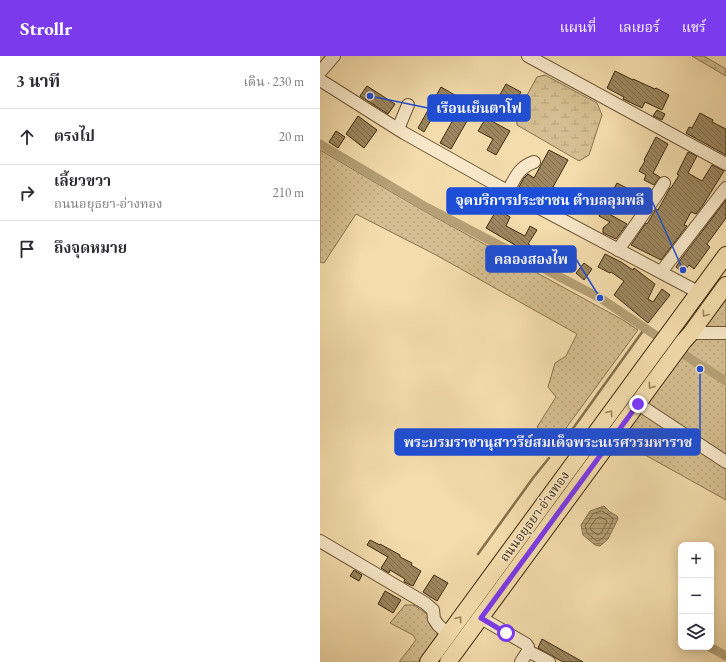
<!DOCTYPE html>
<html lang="th">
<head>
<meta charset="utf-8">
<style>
  body { margin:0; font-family:"EB Garamond","Noto Serif Thai",serif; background:#f7f7f7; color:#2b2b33 }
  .controls { position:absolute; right:12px; bottom:12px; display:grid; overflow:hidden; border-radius:8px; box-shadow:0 2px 10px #0003 }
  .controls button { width:36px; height:36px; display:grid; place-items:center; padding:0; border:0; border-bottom:1px solid #e1e1e2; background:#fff; color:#2b2b33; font:20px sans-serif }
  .stop { position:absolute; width:12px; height:12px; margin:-9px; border:3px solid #7c3aed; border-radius:50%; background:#fff }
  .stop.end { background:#7c3aed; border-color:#fff; box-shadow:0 1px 4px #0008 }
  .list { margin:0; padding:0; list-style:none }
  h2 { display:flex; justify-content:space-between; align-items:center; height:52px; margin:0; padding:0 16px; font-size:17px }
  h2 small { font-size:13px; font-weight:400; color:#7c7c81 }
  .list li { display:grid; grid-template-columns:26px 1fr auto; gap:12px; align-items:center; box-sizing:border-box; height:56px; padding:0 16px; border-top:1px solid #e1e1e2 }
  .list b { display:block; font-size:15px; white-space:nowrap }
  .list p { margin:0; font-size:13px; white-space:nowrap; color:#7c7c81 }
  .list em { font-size:13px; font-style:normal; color:#7c7c81 }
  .icon { flex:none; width:22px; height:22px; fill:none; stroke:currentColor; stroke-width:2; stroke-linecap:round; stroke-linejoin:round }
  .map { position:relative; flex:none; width:406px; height:606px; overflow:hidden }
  header { display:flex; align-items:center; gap:24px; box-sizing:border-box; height:56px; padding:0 20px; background:#7c3aed; color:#fff }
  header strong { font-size:19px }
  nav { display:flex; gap:22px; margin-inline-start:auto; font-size:14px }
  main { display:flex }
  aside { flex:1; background:#fff }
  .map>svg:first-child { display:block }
  .green { fill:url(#green-dots); stroke:#8a7450 }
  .wetland { fill:url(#wetland-marsh); stroke:#8a7450 }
  .water { fill:url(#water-rules); stroke:#86714c }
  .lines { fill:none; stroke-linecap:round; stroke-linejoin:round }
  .shore { stroke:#7a6642; stroke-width:1 }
  .stream { stroke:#86714c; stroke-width:2.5 }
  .canal { stroke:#b6a076; stroke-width:9 }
  .building { fill:url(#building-back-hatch); stroke:#3e2b0e }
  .minor-casing { stroke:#6c5736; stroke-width:14 }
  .major-casing { stroke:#3e2b0e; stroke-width:18 }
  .minor { stroke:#f8e8c9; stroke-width:12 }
  .major { stroke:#f4dcac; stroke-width:16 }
  .oneway { stroke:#99845d }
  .route { stroke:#7c3aed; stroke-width:5 }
  .labels { text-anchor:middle; stroke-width:3; stroke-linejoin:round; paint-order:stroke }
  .street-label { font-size:13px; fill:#3e2b0e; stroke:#f8e8c9 }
  .leader { fill:none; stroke:#1d4ed8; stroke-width:1.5 }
  .callout-dot { fill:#1d4ed8; stroke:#f8e8c9; stroke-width:1.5 }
  .callout { fill:#1d4ed8; stroke:#1d4ed8; stroke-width:1.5 }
  .callout-label { font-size:14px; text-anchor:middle; font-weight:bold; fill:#fff }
</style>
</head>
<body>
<header>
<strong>Strollr</strong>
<nav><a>แผนที่</a><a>เลเยอร์</a><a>แชร์</a></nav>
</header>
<main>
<aside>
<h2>3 นาที<small>เดิน · 230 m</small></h2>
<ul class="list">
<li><svg class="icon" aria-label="ahead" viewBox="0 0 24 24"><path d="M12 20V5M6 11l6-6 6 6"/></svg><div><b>ตรงไป</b></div><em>20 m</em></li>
<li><svg class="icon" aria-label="right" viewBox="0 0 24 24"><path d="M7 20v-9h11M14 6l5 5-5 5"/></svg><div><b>เลี้ยวขวา</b><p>ถนนอยุธยา-อ่างทอง</p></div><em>210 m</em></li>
<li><svg class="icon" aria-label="arrive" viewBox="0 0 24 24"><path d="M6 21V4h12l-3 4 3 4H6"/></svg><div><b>ถึงจุดหมาย</b></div></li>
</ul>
</aside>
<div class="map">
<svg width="406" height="606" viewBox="0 0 406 606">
  <defs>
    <pattern id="green-dots" width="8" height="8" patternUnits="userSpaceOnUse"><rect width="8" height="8" fill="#d5be91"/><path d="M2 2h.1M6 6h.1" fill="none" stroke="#b8a37c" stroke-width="1.8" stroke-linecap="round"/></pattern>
    <pattern id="wetland-marsh" width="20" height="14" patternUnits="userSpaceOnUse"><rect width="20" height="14" fill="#d5be91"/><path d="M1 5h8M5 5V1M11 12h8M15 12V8" fill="none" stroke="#b8a37c"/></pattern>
    <pattern id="water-rules" width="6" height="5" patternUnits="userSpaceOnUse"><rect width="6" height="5" fill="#b6a076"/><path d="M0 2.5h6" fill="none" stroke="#95835f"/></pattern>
    <pattern id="building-back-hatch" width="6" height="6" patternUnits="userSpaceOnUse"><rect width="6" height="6" fill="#9d8760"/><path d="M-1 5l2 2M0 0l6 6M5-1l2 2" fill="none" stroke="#816f4e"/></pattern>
  </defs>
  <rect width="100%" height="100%" fill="#f4dcac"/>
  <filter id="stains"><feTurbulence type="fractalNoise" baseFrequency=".005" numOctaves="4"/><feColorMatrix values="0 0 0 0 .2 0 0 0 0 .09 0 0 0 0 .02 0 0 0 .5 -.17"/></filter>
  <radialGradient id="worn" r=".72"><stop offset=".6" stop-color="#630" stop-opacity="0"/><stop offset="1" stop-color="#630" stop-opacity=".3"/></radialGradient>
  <!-- green -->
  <g class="green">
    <path d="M 0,94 L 104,155 L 303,264 L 318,274 L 235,387 L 217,371 L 236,341 L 228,331 L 235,307 L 246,300 L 257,278 L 116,199 L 36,158 L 4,207 L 0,206 Z"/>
    <path d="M 406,241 L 406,444 L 300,385 Z"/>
    <path d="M 85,549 L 94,549 L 108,559 L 111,570 L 117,575 L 117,579 L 98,606 L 79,606 L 96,584 L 93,579 L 70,567 Z"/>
  </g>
  <!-- wetland -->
  <g class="wetland">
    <path d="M 372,0 L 384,0 L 406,13 L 406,20 Z"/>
    <path d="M 225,19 L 277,47 L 282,59 L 269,99 L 259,105 L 197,69 L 196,59 L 217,21 Z"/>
  </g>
  <!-- water -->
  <path class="water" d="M 284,450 L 290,456 L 297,460 L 298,463 L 288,483 L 280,490 L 275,489 L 263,479 L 261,469 L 270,455 Z"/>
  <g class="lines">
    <!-- shore -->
    <g class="shore">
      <path d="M 282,455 L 293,462 L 293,464 C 289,472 286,483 277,485 L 267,477 L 265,470 L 273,458 Z"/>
      <path d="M 280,461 L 286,464 L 287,466 L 281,477 L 278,479 L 271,474 L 270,471 L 276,463 Z"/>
    </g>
    <!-- stream -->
    <g class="stream">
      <path d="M 235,394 L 254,371 L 325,272"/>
      <path d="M 158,498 L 213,422 L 229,402"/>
    </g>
    <!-- canal -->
    <g class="canal">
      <path d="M 0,88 L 106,151 L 280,242 L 374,305 L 406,325"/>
      <path d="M 390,591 L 406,600"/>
    </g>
  </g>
  <!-- building -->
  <g class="building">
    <path d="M 295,15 L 313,24 L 313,23 L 335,33 L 336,32 L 349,39 L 342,54 L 325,46 L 322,52 L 303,43 L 304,41 L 287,32 Z"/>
    <path d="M 186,28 L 201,36 L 189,58 L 174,49 Z"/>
    <path d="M 47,30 L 75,48 L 68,58 L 40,40 Z"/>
    <path d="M 121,31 L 166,57 L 161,65 L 151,58 L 131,93 L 120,87 L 138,55 L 125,47 L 116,64 L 112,62 L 104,76 L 98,72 Z"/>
    <path d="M 337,54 L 345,58 L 342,64 L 333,60 Z"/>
    <path d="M 380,57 L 393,64 L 392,66 L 406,73 L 406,99 L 366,77 L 369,71 L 372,72 Z"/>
    <path d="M 38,60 L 57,74 L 44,92 L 26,78 Z"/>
    <path d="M 166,62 L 190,75 L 176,99 L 167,94 L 173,83 L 158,75 Z"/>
    <path d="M 16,75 L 25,81 L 18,92 L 9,86 Z"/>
    <path d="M 336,81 L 348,88 L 333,117 L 340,121 L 334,129 L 324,124 L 326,119 L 319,115 L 325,105 L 324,104 Z"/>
    <path d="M 229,94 L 248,104 L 233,131 L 261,145 L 254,158 L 237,149 L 236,151 L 199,131 L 204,122 L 208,118 L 214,122 Z"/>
    <path d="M 368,96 L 377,100 L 368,117 L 382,125 L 392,109 L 404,115 L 383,149 L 376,158 L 371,156 L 364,169 L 367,170 L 341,204 L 311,189 L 326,167 L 327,168 L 336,153 L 338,154 L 350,132 L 351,132 L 359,119 L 357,118 Z"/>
    <path d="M 297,127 L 322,140 L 314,154 L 289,142 Z"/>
    <path d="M 406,144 L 406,162 L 387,188 L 390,191 L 374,213 L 369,209 L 363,217 L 356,211 L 361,203 Z"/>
    <path d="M 177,153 L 190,161 L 186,170 L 205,180 L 210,170 L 217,174 L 208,188 L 210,189 L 207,196 L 166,172 Z"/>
    <path d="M 282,154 L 307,168 L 296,183 L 283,177 L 283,172 L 290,166 L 279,160 Z"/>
    <path d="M 285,198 L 301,206 L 313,214 L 314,212 L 335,228 L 328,243 L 333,246 L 342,233 L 350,239 L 328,267 L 294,239 L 304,225 L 291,216 L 290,217 L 278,211 Z"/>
    <path d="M 264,207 L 272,213 L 264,224 L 256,217 Z"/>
    <path d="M 50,484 L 60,489 L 60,488 L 80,499 L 80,501 L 92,507 L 91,509 L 101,515 L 93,530 L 84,526 L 85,523 L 70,514 L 69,517 L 61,512 L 68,501 L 47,489 Z"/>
    <path d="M 34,514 L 42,519 L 39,525 L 30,520 Z"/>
    <path d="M 114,519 L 128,527 L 117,545 L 103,536 Z"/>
    <path d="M 65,535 L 81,544 L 73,557 L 58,548 Z"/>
    <path d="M 222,583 L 263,606 L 243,606 L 218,592 Z"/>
  </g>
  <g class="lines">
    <!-- minor casing -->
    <g class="minor-casing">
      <g id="minor">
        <path d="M 208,0 L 406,108"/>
        <path d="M 0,16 L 14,0"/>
        <path d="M 0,24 L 84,77 L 180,131 L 378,236"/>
        <path d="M 78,73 L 88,49"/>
        <path d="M 188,135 C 195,122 199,111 214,106"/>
        <path d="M 298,194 L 336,140 L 344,127"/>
        <path d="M 341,216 L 406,132"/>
        <path d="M 371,277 L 406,277"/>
        <path d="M 318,348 L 406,406"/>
        <path d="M 0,485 L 105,547 L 113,554 L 114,563 L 118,569 L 128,578"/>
        <path d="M 161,562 L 206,588 L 208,591 L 208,595 L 201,606"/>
        <path d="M 208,595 L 229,606"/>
      </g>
    </g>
    <!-- major casing -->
    <g class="major-casing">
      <g id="major">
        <path d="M 108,606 L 406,199"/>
        <path d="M 128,606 L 363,286 L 371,277 L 406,229"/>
      </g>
    </g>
    <!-- minor -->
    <use href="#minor" class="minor"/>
    <!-- major -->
    <use href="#major" class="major"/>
  </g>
  <!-- one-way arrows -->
  <defs><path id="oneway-chevron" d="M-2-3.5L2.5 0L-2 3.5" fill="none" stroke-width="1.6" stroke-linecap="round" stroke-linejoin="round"/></defs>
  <g class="oneway">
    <use href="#oneway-chevron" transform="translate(385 258) rotate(126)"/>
    <use href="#oneway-chevron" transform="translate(331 330) rotate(126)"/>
    <use href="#oneway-chevron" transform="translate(290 357) rotate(-54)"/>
    <use href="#oneway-chevron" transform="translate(139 563) rotate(-54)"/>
  </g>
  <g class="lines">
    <!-- route -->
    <path class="route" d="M 186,577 L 161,562 L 318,348"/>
  </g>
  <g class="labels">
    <!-- street labels -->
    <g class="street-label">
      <text transform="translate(214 460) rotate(-54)" y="5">ถนนอยุธยา-อ่างทอง</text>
    </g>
  </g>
  <!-- callouts -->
  <path class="leader" d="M50 40L108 52M363 214L332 145M280 242L256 203M380 313L380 386"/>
  <g class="callout-dot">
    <circle cx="50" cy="40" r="4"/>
    <circle cx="363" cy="214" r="4"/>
    <circle cx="280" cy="242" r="4"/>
    <circle cx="380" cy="313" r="4"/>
  </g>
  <g class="callout">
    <rect x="108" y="39" width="102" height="26" rx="4"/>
    <rect x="127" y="132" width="205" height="26" rx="4"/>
    <rect x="166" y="190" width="90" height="26" rx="4"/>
    <rect x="75" y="373" width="305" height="26" rx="4"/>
  </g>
  <g class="callout-label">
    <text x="159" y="57">เรือนเย็นตาโฟ</text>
    <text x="230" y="149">จุดบริการประชาชน ตำบลลุมพลี</text>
    <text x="211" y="208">คลองสองไพ</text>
    <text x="228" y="391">พระบรมราชานุสาวรีย์สมเด็จพระนเรศวรมหาราช</text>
  </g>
  <rect width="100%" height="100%" filter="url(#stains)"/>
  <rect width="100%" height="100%" fill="url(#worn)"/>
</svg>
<div class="controls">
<button>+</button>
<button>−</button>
<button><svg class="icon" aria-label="layers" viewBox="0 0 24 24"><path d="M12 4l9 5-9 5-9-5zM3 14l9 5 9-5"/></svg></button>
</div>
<div class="stop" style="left:186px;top:577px"></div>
<div class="stop end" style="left:318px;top:348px"></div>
</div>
</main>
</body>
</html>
